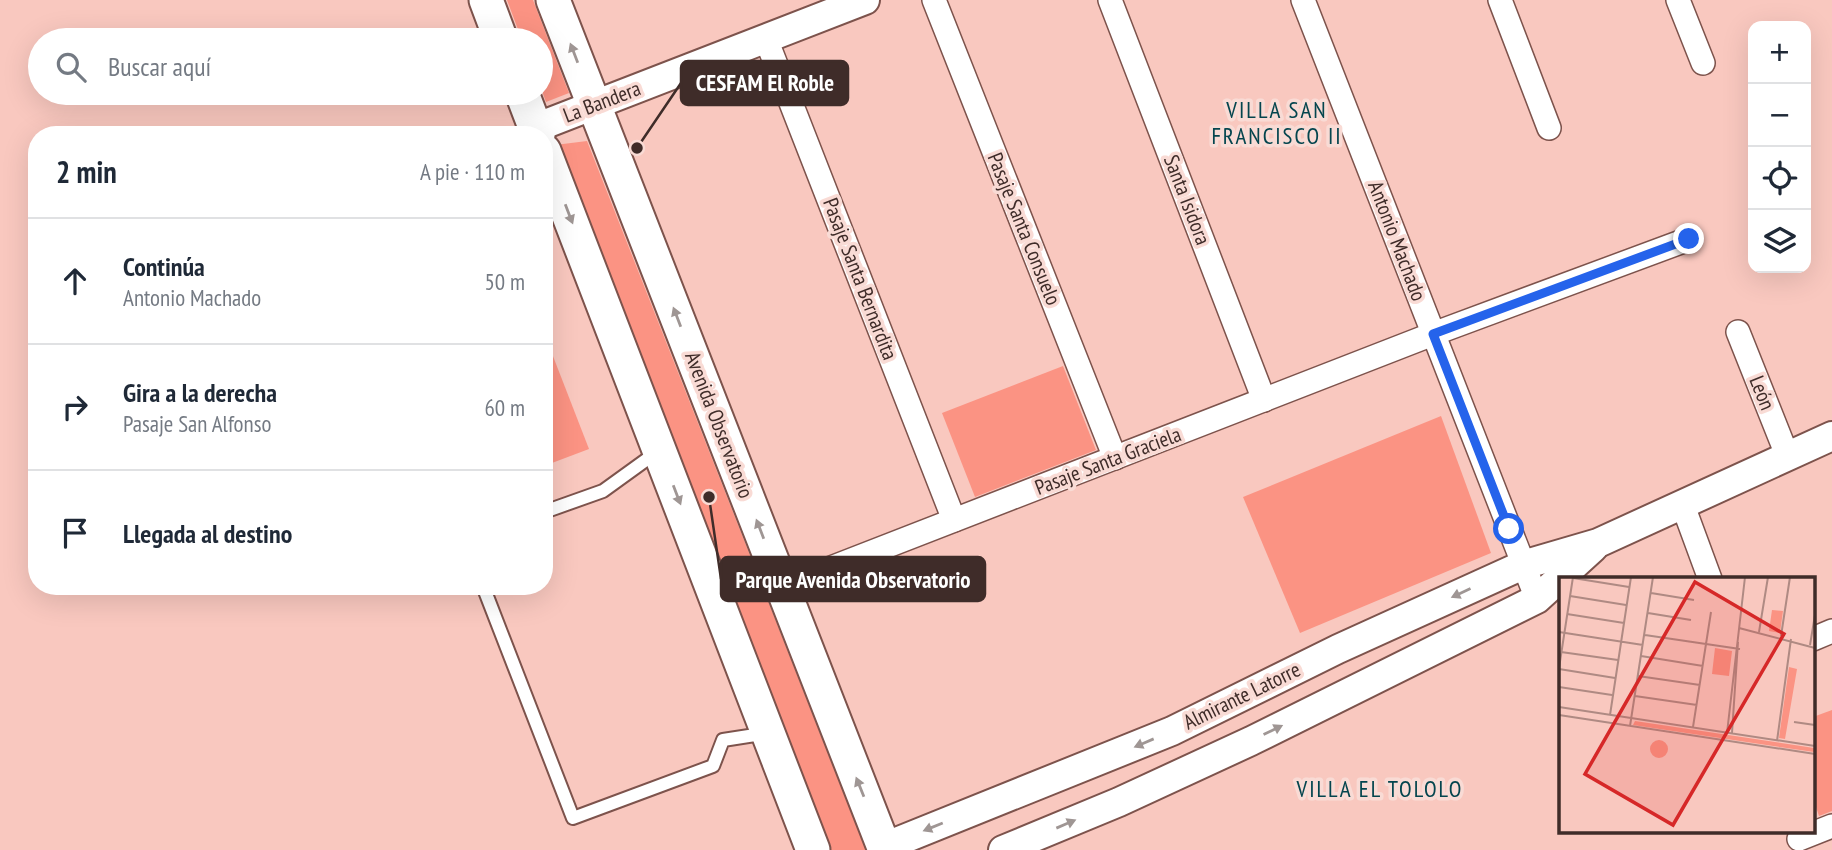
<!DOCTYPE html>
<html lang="es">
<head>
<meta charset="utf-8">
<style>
  body { margin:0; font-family:"PT Sans Narrow",sans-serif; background:#f6f6f7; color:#1f2937 }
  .controls { position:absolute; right:21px; top:21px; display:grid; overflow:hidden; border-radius:14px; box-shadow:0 7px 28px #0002 }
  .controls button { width:63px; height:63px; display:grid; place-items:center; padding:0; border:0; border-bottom:2px solid #e0e1e3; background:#fff; color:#1f2937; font:35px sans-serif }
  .stop { position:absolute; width:21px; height:21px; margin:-16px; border:5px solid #2563eb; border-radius:50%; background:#fff }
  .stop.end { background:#2563eb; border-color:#fff; box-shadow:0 2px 7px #0008 }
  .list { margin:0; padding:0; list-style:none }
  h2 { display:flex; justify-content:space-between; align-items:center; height:91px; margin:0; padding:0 28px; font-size:30px }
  h2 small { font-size:23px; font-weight:400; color:#747a83 }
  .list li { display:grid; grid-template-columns:46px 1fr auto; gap:21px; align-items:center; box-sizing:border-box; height:126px; padding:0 28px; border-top:2px solid #e0e1e3 }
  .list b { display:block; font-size:26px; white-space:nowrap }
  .list p { margin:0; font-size:23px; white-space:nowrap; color:#747a83 }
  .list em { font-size:23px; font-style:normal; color:#747a83 }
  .icon { flex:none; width:38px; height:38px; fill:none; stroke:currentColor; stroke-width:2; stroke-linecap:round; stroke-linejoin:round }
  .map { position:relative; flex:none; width:1832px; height:850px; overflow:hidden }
  .search { position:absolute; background:#fff; box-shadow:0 7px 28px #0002; left:28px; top:28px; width:525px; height:77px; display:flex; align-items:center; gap:18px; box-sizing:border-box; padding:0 24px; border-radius:38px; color:#747a83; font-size:26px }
  .panel { position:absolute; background:#fff; box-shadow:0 7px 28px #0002; left:28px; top:126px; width:525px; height:469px; border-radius:28px }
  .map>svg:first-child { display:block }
  .green { fill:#fb9383 }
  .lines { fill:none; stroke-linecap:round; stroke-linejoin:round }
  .service-casing { stroke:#7d534c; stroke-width:16 }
  .minor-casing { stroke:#7d534c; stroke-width:26 }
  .tertiary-casing { stroke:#7d534c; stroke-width:32 }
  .secondary-casing { stroke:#7d534c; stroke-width:37 }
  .service { stroke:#fff; stroke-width:12 }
  .minor { stroke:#fff; stroke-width:23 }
  .tertiary { stroke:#fff; stroke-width:28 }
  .secondary { stroke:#fff; stroke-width:33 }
  .oneway { fill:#9f9694 }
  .route { stroke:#2563eb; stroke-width:9 }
  .labels { text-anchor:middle; stroke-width:7; stroke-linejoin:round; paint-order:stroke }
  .street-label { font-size:21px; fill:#3f2c29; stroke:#f9dbd5 }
  .neighbourhood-label { font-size:23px; letter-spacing:2px; fill:#04454e; stroke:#f9dbd5 }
  .inset-road { fill:none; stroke:#af8a83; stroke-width:2 }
  .view { fill:#d62828; fill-opacity:0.15; stroke:#d62828; stroke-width:3.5 }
  .inset-edge { fill:none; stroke:#3f2c29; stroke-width:3.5 }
  .leader { fill:none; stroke:#3f2c29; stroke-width:2.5 }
  .callout-dot { fill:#3f2c29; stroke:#f9dbd5; stroke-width:2.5 }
  .callout { fill:#3f2c29; stroke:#3f2c29; stroke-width:2.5 }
  .callout-label { font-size:23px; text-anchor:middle; font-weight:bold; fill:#fff }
</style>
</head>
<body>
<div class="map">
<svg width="1832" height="850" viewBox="0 0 1832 850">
  <rect width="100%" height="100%" fill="#f9c8bf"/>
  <!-- green -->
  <g class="green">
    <path d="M 507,0 L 533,0 L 569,93 L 546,102 L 541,88 L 541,40 L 522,40 Z"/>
    <path d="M 587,141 L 866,850 L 829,850 L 555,145 Z"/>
    <path d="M 551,351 L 589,449 L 544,466 L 544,353 Z"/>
    <path d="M 1063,366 L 1096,450 L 975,497 L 942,413 Z"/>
    <path d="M 1441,416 L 1491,553 L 1300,633 L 1243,497 Z"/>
    <path d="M 1832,710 L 1832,811 L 1819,816 L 1813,798 L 1813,717 Z"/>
  </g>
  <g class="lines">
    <!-- service casing -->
    <g class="service-casing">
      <g id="service">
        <path d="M 544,512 L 603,491 L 657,452"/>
        <path d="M 483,586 L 573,818 L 713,766 L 723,740 L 768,733"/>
      </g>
    </g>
    <!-- minor casing -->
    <g class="minor-casing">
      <g id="minor">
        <path d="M 934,0 L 1115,458"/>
        <path d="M 1110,0 L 1264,400"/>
        <path d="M 1303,0 L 1537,599"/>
        <path d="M 1500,0 L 1549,128"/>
        <path d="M 1678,0 L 1703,63"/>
        <path d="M 766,39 L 954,520"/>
        <path d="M 1738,332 L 1787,455"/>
        <path d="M 1682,503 L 1710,579"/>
        <path d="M 782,587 L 1433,334 L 1689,239"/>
        <path d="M 1813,639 L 1832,631"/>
        <path d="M 1799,839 L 1832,826"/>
      </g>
    </g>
    <!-- tertiary casing -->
    <g class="tertiary-casing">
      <g id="tertiary">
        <path d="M 535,128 L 865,0"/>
        <path d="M 884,847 L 1172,731 L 1338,649 L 1523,565 L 1598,543 L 1832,436"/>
        <path d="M 1003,850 L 1119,802 L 1251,741 L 1537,599 L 1593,548"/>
      </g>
    </g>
    <!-- secondary casing -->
    <g class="secondary-casing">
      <g id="secondary">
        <path d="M 486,0 L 501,40"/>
        <path d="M 553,0 L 885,850"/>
        <path d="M 522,93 L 538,135"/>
        <path d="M 544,151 L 813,850"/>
      </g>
    </g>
    <!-- service -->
    <use href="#service" class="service"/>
    <!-- minor -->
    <use href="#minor" class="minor"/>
    <!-- tertiary -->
    <use href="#tertiary" class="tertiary"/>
    <!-- secondary -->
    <use href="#secondary" class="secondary"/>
  </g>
  <!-- one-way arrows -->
  <defs><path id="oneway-solid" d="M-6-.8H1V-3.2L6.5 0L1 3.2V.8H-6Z" transform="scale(1.75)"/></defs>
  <g class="oneway">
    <use href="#oneway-solid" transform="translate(574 53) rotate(-111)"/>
    <use href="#oneway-solid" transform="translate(569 214) rotate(69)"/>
    <use href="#oneway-solid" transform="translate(677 317) rotate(-111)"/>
    <use href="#oneway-solid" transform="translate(677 495) rotate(69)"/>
    <use href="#oneway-solid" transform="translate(760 529) rotate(-111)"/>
    <use href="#oneway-solid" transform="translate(1461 593) rotate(155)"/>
    <use href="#oneway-solid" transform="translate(1273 730) rotate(-26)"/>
    <use href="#oneway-solid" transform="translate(1144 743) rotate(157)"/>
    <use href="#oneway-solid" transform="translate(860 787) rotate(-112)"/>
    <use href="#oneway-solid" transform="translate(1066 824) rotate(-23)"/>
    <use href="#oneway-solid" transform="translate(933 827) rotate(158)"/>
  </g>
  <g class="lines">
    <!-- route -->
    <path class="route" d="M 1509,529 L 1433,334 L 1689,239"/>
  </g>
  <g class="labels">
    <!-- street labels -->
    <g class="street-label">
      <text transform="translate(602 102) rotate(-21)" y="7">La Bandera</text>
      <text transform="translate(1187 200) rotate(69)" y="7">Santa Isidora</text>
      <text transform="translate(1024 229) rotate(68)" y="7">Pasaje Santa Consuelo</text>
      <text transform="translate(1397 241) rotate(69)" y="7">Antonio Machado</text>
      <text transform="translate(860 279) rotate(69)" y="7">Pasaje Santa Bernardita</text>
      <text transform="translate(1762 393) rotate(68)" y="7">León</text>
      <text transform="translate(719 425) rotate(69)" y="7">Avenida Observatorio</text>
      <text transform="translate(1108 461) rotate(-21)" y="7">Pasaje Santa Graciela</text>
      <text transform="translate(1242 696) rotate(-26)" y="7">Almirante Latorre</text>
    </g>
    <!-- neighbourhood labels -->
    <g class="neighbourhood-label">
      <text x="1277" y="118">VILLA SAN<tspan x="1277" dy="26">FRANCISCO II</tspan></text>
      <text x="1380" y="797">VILLA EL TOLOLO</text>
    </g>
  </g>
  <!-- overview -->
  <g transform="translate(1559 577)">
    <rect width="256" height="256" fill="#f9c8bf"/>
    <path d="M 213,33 L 224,34 L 221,56 L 210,54 ZM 156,71 L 173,74 L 170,99 L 153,97 ZM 230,90 L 238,92 L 226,162 L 220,161 ZM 76,144 L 255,171 L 255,175 L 74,148 ZM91 172a9 9 0 1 1 18 0a9 9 0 1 1-18 0Z" fill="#fb9383"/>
    <path class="inset-road" d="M 14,1 L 70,10M 92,16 L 135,23M 11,19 L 67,28M 89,36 L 132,43M 8,37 L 65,46M 180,51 L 256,71M 0,55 L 84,68M 200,55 L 209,0M 86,58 L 181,72M 222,59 L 231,0M 251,68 L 256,38M 2,75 L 59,83M 82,79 L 144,89M 0,91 L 14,0M 0,92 L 56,101M 79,99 L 141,108M 0,110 L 53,118M 76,119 L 138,128M 0,130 L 256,169M 0,138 L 256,177M 51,138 L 72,0M 235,145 L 256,148M 71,149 L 94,0M 134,150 L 152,35M 168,156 L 186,0M 173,156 L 179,65M 218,164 L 232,62"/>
    <path class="view" d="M 136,5 L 225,57 L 114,248 L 26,197 Z"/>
    <rect width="256" height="256" class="inset-edge"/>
  </g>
  <!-- callouts -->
  <path class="leader" d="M637 148L681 83M709 497L721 579"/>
  <g class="callout-dot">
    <circle cx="637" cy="148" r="7"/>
    <circle cx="709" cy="497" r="7"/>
  </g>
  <g class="callout">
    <rect x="681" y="61" width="167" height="44" rx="7"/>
    <rect x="721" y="557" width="264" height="44" rx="7"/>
  </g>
  <g class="callout-label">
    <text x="765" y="91">CESFAM El Roble</text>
    <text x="853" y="588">Parque Avenida Observatorio</text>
  </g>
</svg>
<div class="controls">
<button>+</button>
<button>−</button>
<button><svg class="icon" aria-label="locate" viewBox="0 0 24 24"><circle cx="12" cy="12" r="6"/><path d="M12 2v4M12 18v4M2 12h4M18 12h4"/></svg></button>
<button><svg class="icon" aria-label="layers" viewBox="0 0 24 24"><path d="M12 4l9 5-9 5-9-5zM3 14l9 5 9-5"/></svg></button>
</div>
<div class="stop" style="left:1509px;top:529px"></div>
<div class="stop end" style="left:1689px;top:239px"></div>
<div class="search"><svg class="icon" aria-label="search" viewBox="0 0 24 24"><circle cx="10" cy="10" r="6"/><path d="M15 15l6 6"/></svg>Buscar aquí</div>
<section class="panel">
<h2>2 min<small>A pie · 110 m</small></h2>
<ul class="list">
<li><svg class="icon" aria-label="ahead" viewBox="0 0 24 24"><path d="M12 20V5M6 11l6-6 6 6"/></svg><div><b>Continúa</b><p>Antonio Machado</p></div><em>50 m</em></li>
<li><svg class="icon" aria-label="right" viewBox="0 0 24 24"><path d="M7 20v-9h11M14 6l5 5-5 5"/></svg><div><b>Gira a la derecha</b><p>Pasaje San Alfonso</p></div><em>60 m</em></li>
<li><svg class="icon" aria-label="arrive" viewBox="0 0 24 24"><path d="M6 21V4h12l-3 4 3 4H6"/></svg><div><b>Llegada al destino</b></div></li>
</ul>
</section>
</div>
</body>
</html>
